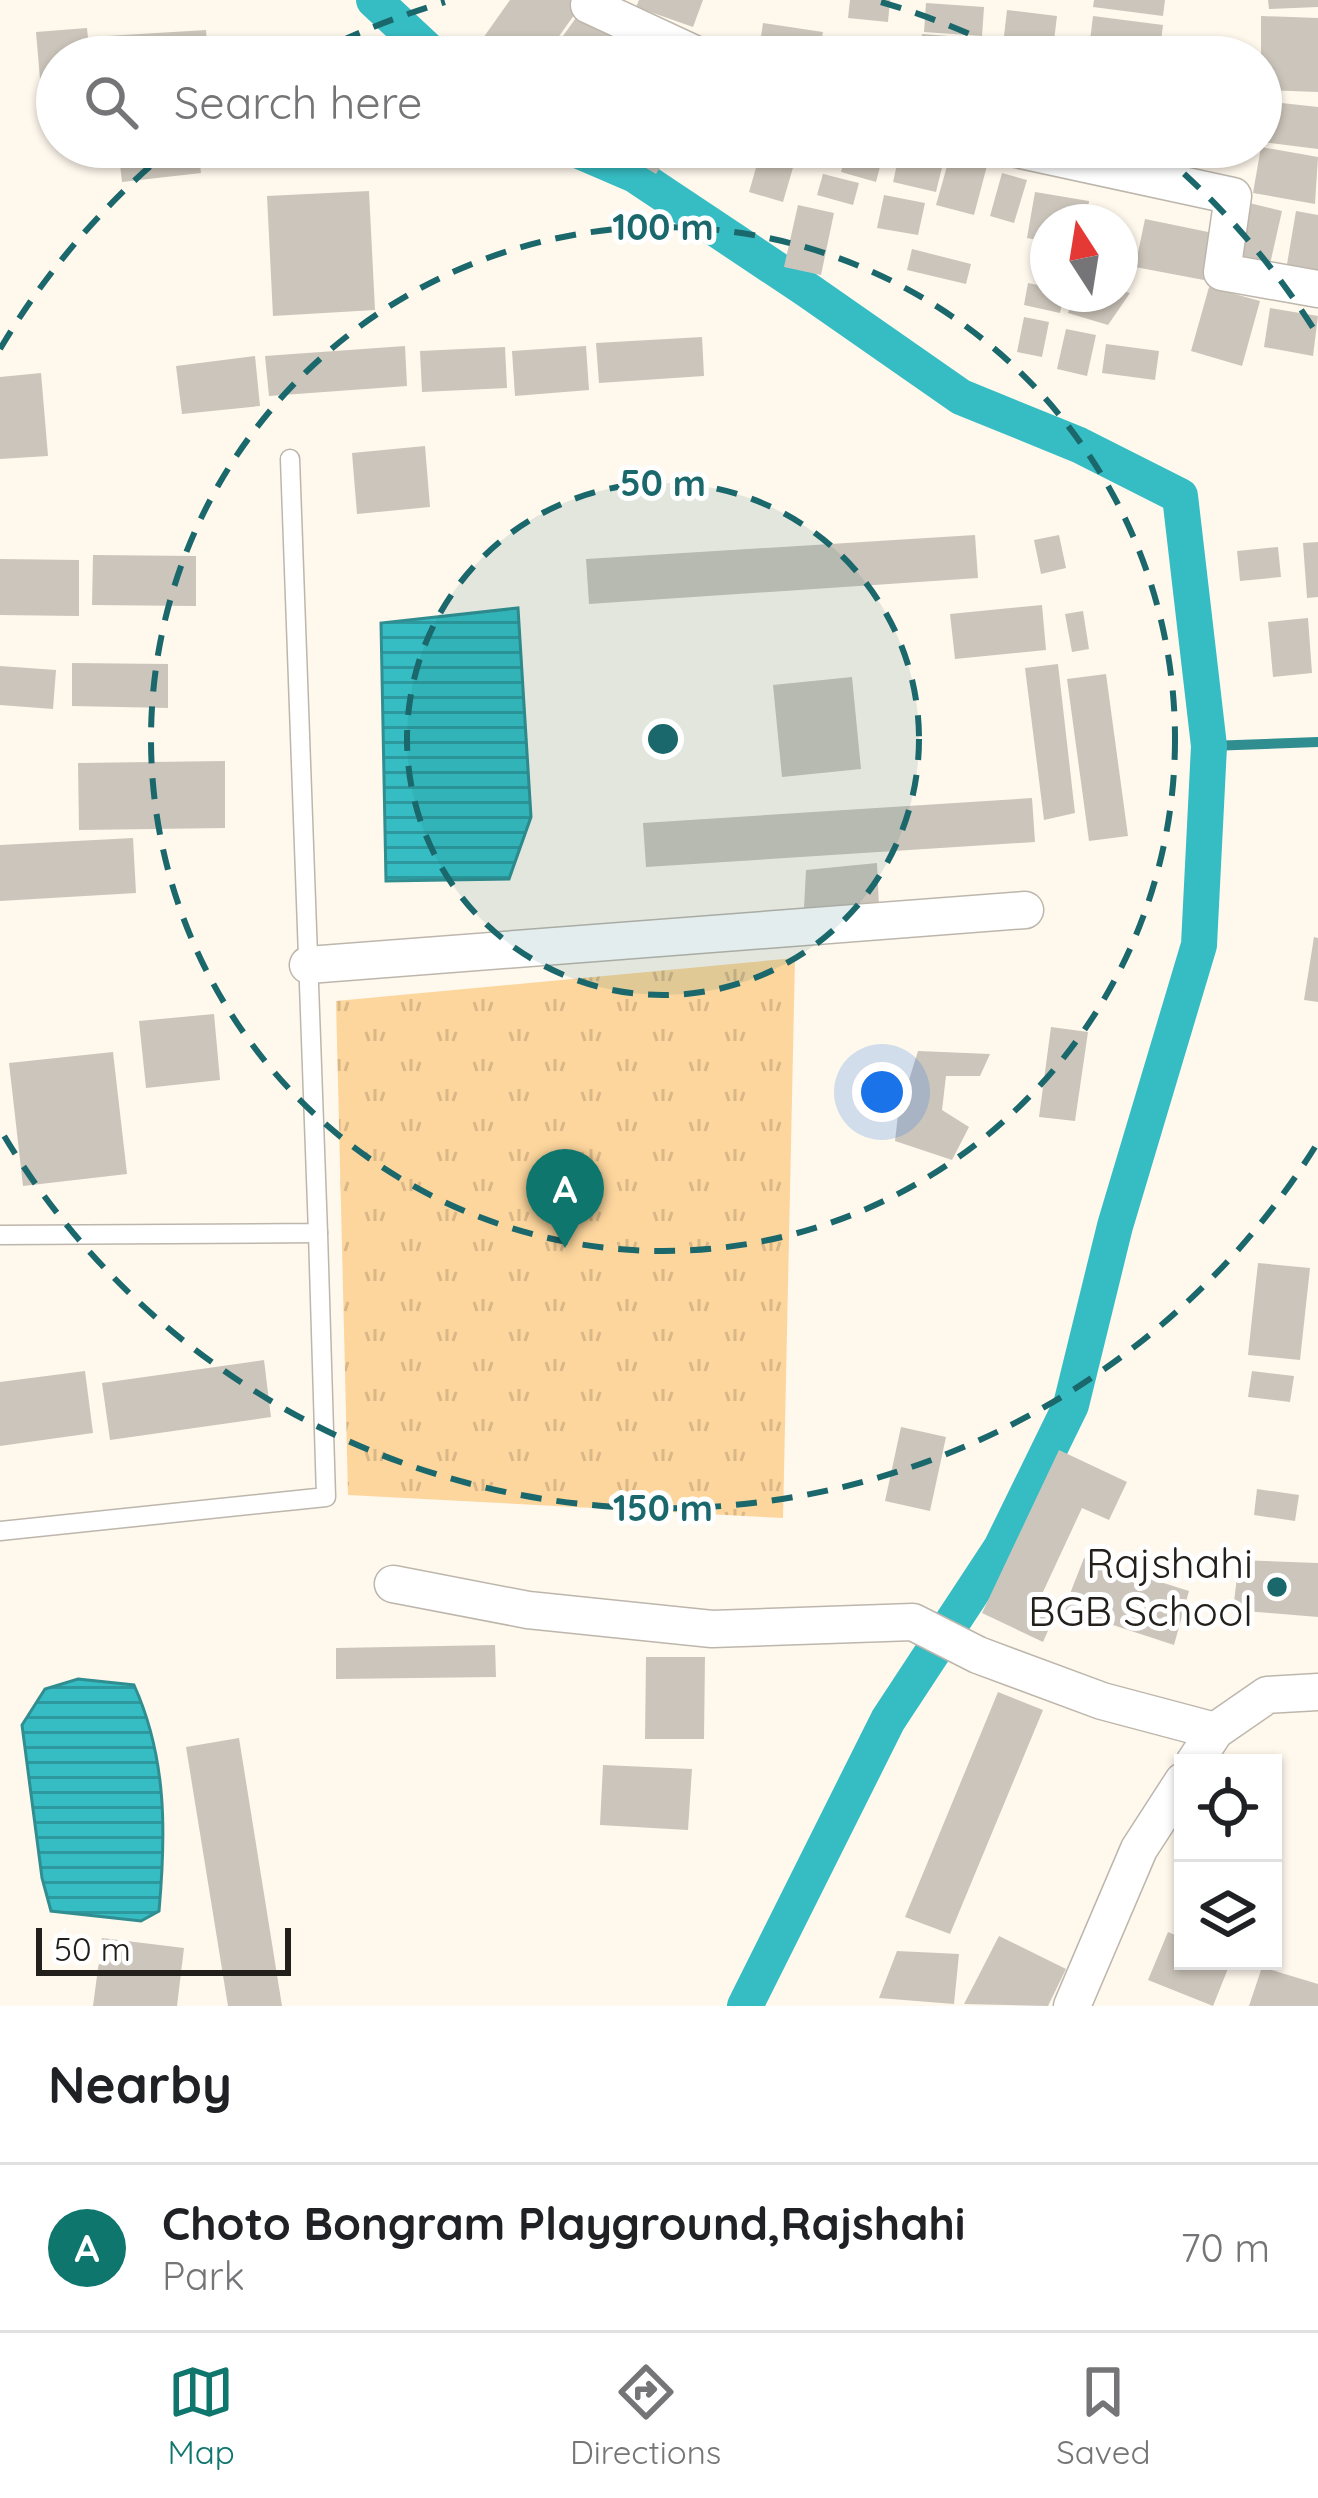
<!DOCTYPE html>
<html lang="en">
<head>
<meta charset="utf-8">
<style>
  body { margin:0; font-family:Quicksand,sans-serif; background:#f6f6f6; color:#202124 }
  .controls { position:absolute; right:36px; bottom:36px; display:grid; overflow:hidden; border-radius:0px; box-shadow:0 3px 9px #0004 }
  .controls button { width:108px; height:108px; display:grid; place-items:center; padding:0; border:0; border-bottom:3px solid #e0e0e0; background:#fff; color:#202124; font:60px sans-serif }
  .compass { position:absolute; left:1030px; top:204px; width:108px; height:108px; border-radius:50%; background:#fff; box-shadow:0 3px 9px #0004; rotate:348deg }
  .scale { position:absolute; left:36px; bottom:30px; width:255px; box-sizing:border-box; padding-left:12px; border:6px solid #23201c; border-top:0; font-size:33px; line-height:42px; white-space:nowrap; color:#23201c; -webkit-text-stroke:9px #fff; paint-order:stroke }
  .you { position:absolute; left:882px; top:1092px; width:42px; height:42px; margin:-30px; border:9px solid #fff; border-radius:50%; background:#1a73e8; box-shadow:0 0 0 18px #1a73e833 }
  .badge { display:grid; place-items:center; width:78px; height:78px; border-radius:50%; background:#0f766e; color:#fff; font-size:39px; font-weight:700 }
  .pin { position:absolute; translate:-50% -99px; filter:drop-shadow(0 3px 6px #0008) }
  .pin::after { content:''; position:absolute; top:63px; width:42px; height:36px; background:inherit; clip-path:polygon(0 0,100% 0,50% 100%) }
  .list { margin:0; padding:0; list-style:none }
  h2 { display:flex; justify-content:space-between; align-items:center; height:156px; margin:0; padding:0 48px; font-size:51px }
  h2 small { font-size:39px; font-weight:400; color:#757577 }
  .list li { display:grid; grid-template-columns:78px 1fr auto; gap:36px; align-items:center; box-sizing:border-box; height:168px; padding:0 48px; border-top:3px solid #e0e0e0 }
  .list b { display:block; font-size:45px; white-space:nowrap }
  .list p { margin:0; font-size:39px; white-space:nowrap; color:#757577 }
  .list em { font-size:39px; font-style:normal; color:#757577 }
  .icon { flex:none; width:66px; height:66px; fill:none; stroke:currentColor; stroke-width:2; stroke-linecap:round; stroke-linejoin:round }
  .map { position:relative; flex:none; width:1318px; height:2006px; overflow:hidden }
  .search { position:absolute; background:#fff; box-shadow:0 3px 9px #0004; left:36px; right:36px; top:36px; height:132px; display:flex; align-items:center; gap:30px; box-sizing:border-box; padding:0 42px; border-radius:66px; color:#757577; font-size:45px }
  .sheet { height:324px; background:#fff }
  nav { display:flex; justify-content:space-around; align-items:center; box-sizing:border-box; height:168px; border-top:3px solid #e0e0e0; background:#fff; font-size:33px; color:#757577 }
  nav a { display:grid; justify-items:center; gap:6px }
  nav .on { color:#0f766e }
  .map>svg:first-child { display:block }
  .grass { fill:url(#grass-tufts) }
  .water { fill:url(#water-rules); stroke:#308e91; stroke-width:3 }
  .lines { fill:none; stroke-linecap:round; stroke-linejoin:round }
  .stream { stroke:#308e91; stroke-width:10 }
  .canal { stroke:#36bdc3; stroke-width:36 }
  .building { fill:#ccc5bb }
  .lane-casing { stroke:#bdb6ac; stroke-width:21 }
  .street-casing { stroke:#bdb6ac; stroke-width:39 }
  .lane { stroke:#fff; stroke-width:18 }
  .street { stroke:#fff; stroke-width:36 }
  .ring { fill:none; stroke:#1b686c; stroke-width:6; stroke-dasharray:21 15 }
  .poi-dot { fill:#1b686c; stroke:#fff; stroke-width:4.5 }
  .labels { text-anchor:middle; stroke-width:10; stroke-linejoin:round; paint-order:stroke }
  .poi-label { font-size:42px; fill:#23201c; stroke:#fff; text-anchor:end }
  .centre { fill:#1b686c; stroke:#fff; stroke-width:6 }
  .ring-label { font-size:36px; text-anchor:middle; font-weight:bold; fill:#1b686c; stroke:#fff; stroke-width:10; stroke-linejoin:round; paint-order:stroke }
</style>
</head>
<body>
<div class="map">
<svg width="1318" height="2006" viewBox="0 0 1318 2006">
  <defs>
    <pattern id="grass-tufts" width="24" height="20" patternUnits="userSpaceOnUse" patternTransform="scale(3)"><rect width="24" height="20" fill="#fdd69d"/><path d="M3 7l-1-3M5 7V3M7 7l1-3M15 17l-1-3M17 17v-4M19 17l1-3" fill="none" stroke="#d9b787"/></pattern>
    <pattern id="water-rules" width="6" height="5" patternUnits="userSpaceOnUse" patternTransform="scale(3)"><rect width="6" height="5" fill="#36bdc3"/><path d="M0 2.5h6" fill="none" stroke="#2d999e"/></pattern>
  </defs>
  <rect width="100%" height="100%" fill="#fff8ed"/>
  <!-- grass -->
  <path class="grass" d="M 795,958 L 783,1518 L 348,1495 L 336,1001 Z"/>
  <!-- water -->
  <g class="water">
    <path d="M 518,608 L 531,817 L 509,879 L 386,881 L 381,623 Z"/>
    <path d="M 78,1679 L 134,1685 C 167,1758 166,1833 159,1911 L 141,1921 L 51,1911 L 42,1878 L 22,1725 L 45,1689 Z"/>
  </g>
  <g class="lines">
    <!-- stream -->
    <path class="stream" d="M 1209,746 L 1318,742"/>
    <!-- canal -->
    <g class="canal">
      <path d="M 374,0 L 435,57"/>
      <path d="M 570,147 L 635,175 L 806,289 L 961,397 L 1079,445 L 1180,496 L 1209,746 L 1199,945 L 1115,1226 L 1071,1405 L 1001,1548 L 888,1720 L 745,2006"/>
    </g>
  </g>
  <!-- building -->
  <g class="building">
    <path d="M 510,0 L 585,0 L 544,57 L 488,57 L 476,48 Z"/>
    <path d="M 639,0 L 703,0 L 693,27 L 636,7 Z"/>
    <path d="M 850,0 L 890,0 L 888,22 L 848,18 Z"/>
    <path d="M 1094,0 L 1165,0 L 1163,16 L 1093,7 Z"/>
    <path d="M 1268,0 L 1318,0 L 1318,7 L 1269,9 Z"/>
    <path d="M 926,3 L 984,7 L 982,36 L 924,32 Z"/>
    <path d="M 583,8 L 633,42 L 623,57 L 548,57 Z"/>
    <path d="M 1007,10 L 1057,16 L 1052,57 L 1002,53 Z"/>
    <path d="M 1093,16 L 1163,25 L 1159,57 L 1088,57 Z"/>
    <path d="M 1261,16 L 1318,18 L 1318,92 L 1261,90 Z"/>
    <path d="M 763,23 L 823,32 L 818,57 L 758,57 Z"/>
    <path d="M 87,28 L 90,57 L 57,57 L 57,113 L 43,114 L 36,32 Z"/>
    <path d="M 206,30 L 208,57 L 108,57 L 107,36 Z"/>
    <path d="M 922,34 L 962,37 L 960,57 L 919,57 Z"/>
    <path d="M 1263,101 L 1318,107 L 1318,149 L 1261,142 Z"/>
    <path d="M 118,147 L 198,147 L 201,173 L 122,182 Z"/>
    <path d="M 611,147 L 673,147 L 656,174 Z"/>
    <path d="M 712,147 L 744,147 L 742,155 Z"/>
    <path d="M 762,147 L 799,147 L 783,202 L 749,192 Z"/>
    <path d="M 901,147 L 947,147 L 936,192 L 893,182 Z"/>
    <path d="M 1261,147 L 1318,157 L 1315,204 L 1253,193 Z"/>
    <path d="M 847,150 L 882,159 L 876,182 L 841,172 Z"/>
    <path d="M 951,152 L 988,162 L 974,215 L 936,205 Z"/>
    <path d="M 1002,173 L 1027,180 L 1014,223 L 990,216 Z"/>
    <path d="M 823,174 L 859,183 L 853,205 L 817,195 Z"/>
    <path d="M 369,191 L 375,310 L 273,316 L 267,196 Z"/>
    <path d="M 1035,192 L 1089,201 L 1086,222 L 1048,222 L 1048,242 L 1027,238 Z"/>
    <path d="M 884,195 L 925,203 L 918,235 L 877,228 Z"/>
    <path d="M 1245,202 L 1282,211 L 1268,273 L 1231,264 Z"/>
    <path d="M 798,205 L 834,213 L 821,275 L 784,267 Z"/>
    <path d="M 1296,211 L 1318,215 L 1318,281 L 1285,276 Z"/>
    <path d="M 1145,219 L 1213,233 L 1204,280 L 1135,267 Z"/>
    <path d="M 912,249 L 971,264 L 966,284 L 907,270 Z"/>
    <path d="M 1028,283 L 1048,287 L 1048,294 L 1064,294 L 1060,313 L 1024,305 Z"/>
    <path d="M 1209,287 L 1260,301 L 1242,366 L 1191,351 Z"/>
    <path d="M 1120,290 L 1130,293 L 1108,325 L 1068,313 L 1074,294 L 1120,294 Z"/>
    <path d="M 1270,308 L 1318,316 L 1313,356 L 1264,347 Z"/>
    <path d="M 1024,317 L 1049,322 L 1042,357 L 1017,352 Z"/>
    <path d="M 1066,329 L 1096,335 L 1087,376 L 1057,369 Z"/>
    <path d="M 702,337 L 704,376 L 599,383 L 596,343 Z"/>
    <path d="M 1106,344 L 1159,351 L 1155,380 L 1102,373 Z"/>
    <path d="M 405,346 L 407,386 L 269,396 L 265,356 Z"/>
    <path d="M 586,346 L 589,390 L 515,396 L 512,351 Z"/>
    <path d="M 505,347 L 507,388 L 422,392 L 420,351 Z"/>
    <path d="M 255,356 L 260,406 L 182,414 L 176,366 Z"/>
    <path d="M 41,373 L 48,456 L 0,459 L 0,377 Z"/>
    <path d="M 425,446 L 430,507 L 357,514 L 352,453 Z"/>
    <path d="M 975,535 L 978,578 L 589,604 L 586,559 Z"/>
    <path d="M 1059,535 L 1066,568 L 1041,574 L 1034,540 Z"/>
    <path d="M 1318,542 L 1318,597 L 1307,598 L 1303,543 Z"/>
    <path d="M 1278,547 L 1281,577 L 1240,581 L 1237,551 Z"/>
    <path d="M 93,555 L 196,556 L 196,606 L 92,605 Z"/>
    <path d="M 0,559 L 79,560 L 79,616 L 0,615 Z"/>
    <path d="M 1042,605 L 1046,650 L 955,659 L 950,614 Z"/>
    <path d="M 1083,611 L 1089,649 L 1072,652 L 1065,614 Z"/>
    <path d="M 1308,618 L 1312,673 L 1273,677 L 1268,622 Z"/>
    <path d="M 72,663 L 168,664 L 168,708 L 72,706 Z"/>
    <path d="M 1058,664 L 1075,813 L 1044,820 L 1025,668 Z"/>
    <path d="M 0,666 L 56,670 L 53,709 L 0,705 Z"/>
    <path d="M 1106,674 L 1128,836 L 1089,841 L 1067,679 Z"/>
    <path d="M 852,677 L 861,769 L 782,777 L 773,685 Z"/>
    <path d="M 225,761 L 225,828 L 79,830 L 78,763 Z"/>
    <path d="M 1032,798 L 1035,842 L 646,867 L 643,823 Z"/>
    <path d="M 133,838 L 136,893 L 0,901 L 0,845 Z"/>
    <path d="M 877,863 L 879,907 L 804,908 L 806,870 Z"/>
    <path d="M 1314,937 L 1318,938 L 1318,1002 L 1304,1000 Z"/>
    <path d="M 214,1014 L 220,1080 L 146,1088 L 139,1021 Z"/>
    <path d="M 1051,1027 L 1088,1032 L 1075,1121 L 1039,1117 Z"/>
    <path d="M 918,1051 L 990,1054 L 980,1076 L 946,1076 L 942,1110 L 969,1127 L 952,1160 L 895,1141 L 898,1115 Z"/>
    <path d="M 113,1052 L 127,1174 L 23,1186 L 9,1063 Z"/>
    <path d="M 1258,1263 L 1310,1268 L 1300,1360 L 1248,1355 Z"/>
    <path d="M 264,1360 L 271,1417 L 110,1440 L 102,1383 Z"/>
    <path d="M 85,1371 L 93,1433 L 0,1446 L 0,1382 Z"/>
    <path d="M 1252,1371 L 1294,1376 L 1290,1402 L 1248,1397 Z"/>
    <path d="M 901,1427 L 946,1437 L 930,1511 L 885,1501 Z"/>
    <path d="M 1059,1450 L 1127,1482 L 1109,1520 L 1082,1508 L 1036,1607 L 1055,1615 L 1043,1642 L 982,1613 Z"/>
    <path d="M 1257,1489 L 1299,1495 L 1295,1521 L 1254,1515 Z"/>
    <path d="M 1084,1558 L 1189,1591 L 1174,1645 L 1064,1609 Z"/>
    <path d="M 1239,1560 L 1318,1563 L 1318,1617 L 1233,1610 Z"/>
    <path d="M 495,1645 L 496,1677 L 336,1679 L 336,1648 Z"/>
    <path d="M 646,1657 L 705,1657 L 704,1739 L 645,1739 Z"/>
    <path d="M 998,1692 L 1043,1710 L 950,1934 L 905,1917 Z"/>
    <path d="M 239,1738 L 282,2006 L 228,2006 L 186,1747 Z"/>
    <path d="M 603,1765 L 692,1769 L 688,1830 L 600,1825 Z"/>
    <path d="M 1168,1932 L 1183,1938 L 1183,1961 L 1231,1961 L 1213,2006 L 1148,1980 Z"/>
    <path d="M 999,1936 L 1066,1969 L 1048,2006 L 964,2004 Z"/>
    <path d="M 102,1938 L 184,1948 L 177,2006 L 93,2006 Z"/>
    <path d="M 897,1951 L 959,1954 L 954,2004 L 879,1998 Z"/>
    <path d="M 1262,1967 L 1318,1984 L 1318,2006 L 1249,2006 Z"/>
  </g>
  <g class="lines">
    <!-- lane casing -->
    <g class="lane-casing">
      <g id="lane">
        <path d="M 0,1235 L 318,1233 L 290,459"/>
        <path d="M 0,1531 L 326,1497 L 318,1233"/>
      </g>
    </g>
    <!-- street casing -->
    <g class="street-casing">
      <g id="street">
        <path d="M 589,5 L 701,57"/>
        <path d="M 1007,147 L 1233,196 L 1222,272 L 1318,289"/>
        <path d="M 308,965 L 1025,910"/>
        <path d="M 393,1584 L 528,1610 L 712,1629 L 913,1622 L 978,1655 L 1102,1701 L 1215,1731"/>
        <path d="M 1194,1763 L 1215,1731 L 1267,1695 L 1318,1692"/>
        <path d="M 1072,2006 L 1139,1849 L 1183,1781"/>
      </g>
    </g>
    <!-- lane -->
    <use href="#lane" class="lane"/>
    <!-- street -->
    <use href="#street" class="street"/>
  </g>
  <!-- distance rings -->
  <circle cx="663" cy="739" r="256" fill="#1b686c" fill-opacity=".12"/>
  <g class="ring">
    <circle cx="663" cy="739" r="256"/>
    <circle cx="663" cy="739" r="512"/>
    <path d="M1315 1147A769 769 0 0 1 0 1129M0 349A769 769 0 0 1 169 150M308 57A769 769 0 0 1 445 2M881 2A769 769 0 0 1 1018 57M1157 150A769 769 0 0 1 1315 331"/>
  </g>
  <!-- markers -->
  <circle class="poi-dot" cx="1277" cy="1587" r="12"/>
  <g class="labels">
    <!-- poi labels -->
    <g class="poi-label">
      <text x="1253" y="1578">Rajshahi<tspan x="1253" dy="48">BGB School</tspan></text>
    </g>
  </g>
  <circle cx="663" cy="739" r="18" class="centre"/>
  <g class="ring-label">
    <text x="663" y="240">100 m</text>
    <text x="663" y="496">50 m</text>
    <text x="663" y="1521">150 m</text>
  </g>
</svg>
<div class="controls">
<button><svg class="icon" aria-label="locate" viewBox="0 0 24 24"><circle cx="12" cy="12" r="6"/><path d="M12 2v4M12 18v4M2 12h4M18 12h4"/></svg></button>
<button><svg class="icon" aria-label="layers" viewBox="0 0 24 24"><path d="M12 4l9 5-9 5-9-5zM3 14l9 5 9-5"/></svg></button>
</div>
<svg class="compass" viewBox="-18 -18 36 36"><path d="M0-13l5 13h-10z" fill="#e53935"/><path d="M0 13l5-13h-10z" fill="#757577"/></svg>
<div class="scale">50 m</div>
<div class="you"></div>
<div class="pin badge" style="left:565px;top:1248px">A</div>
<div class="search"><svg class="icon" aria-label="search" viewBox="0 0 24 24"><circle cx="10" cy="10" r="6"/><path d="M15 15l6 6"/></svg>Search here</div>
</div>
<section class="sheet">
<h2>Nearby<small></small></h2>
<ul class="list">
<li><span class="badge">A</span><div><b>Choto Bongram Playground,Rajshahi</b><p>Park</p></div><em>70 m</em></li>
</ul>
</section>
<nav>
<a class="on"><svg class="icon" aria-label="map" viewBox="0 0 24 24"><path d="M3 6l6-2 6 2 6-2v14l-6 2-6-2-6 2zM9 4v14M15 6v14"/></svg>Map</a>
<a><svg class="icon" aria-label="directions" viewBox="0 0 24 24"><path d="M12 3l9 9-9 9-9-9zM9 14v-3h6M13 9l2 2-2 2"/></svg>Directions</a>
<a><svg class="icon" aria-label="saved" viewBox="0 0 24 24"><path d="M7 4h10v16l-5-4-5 4z"/></svg>Saved</a>
</nav>
</body>
</html>
